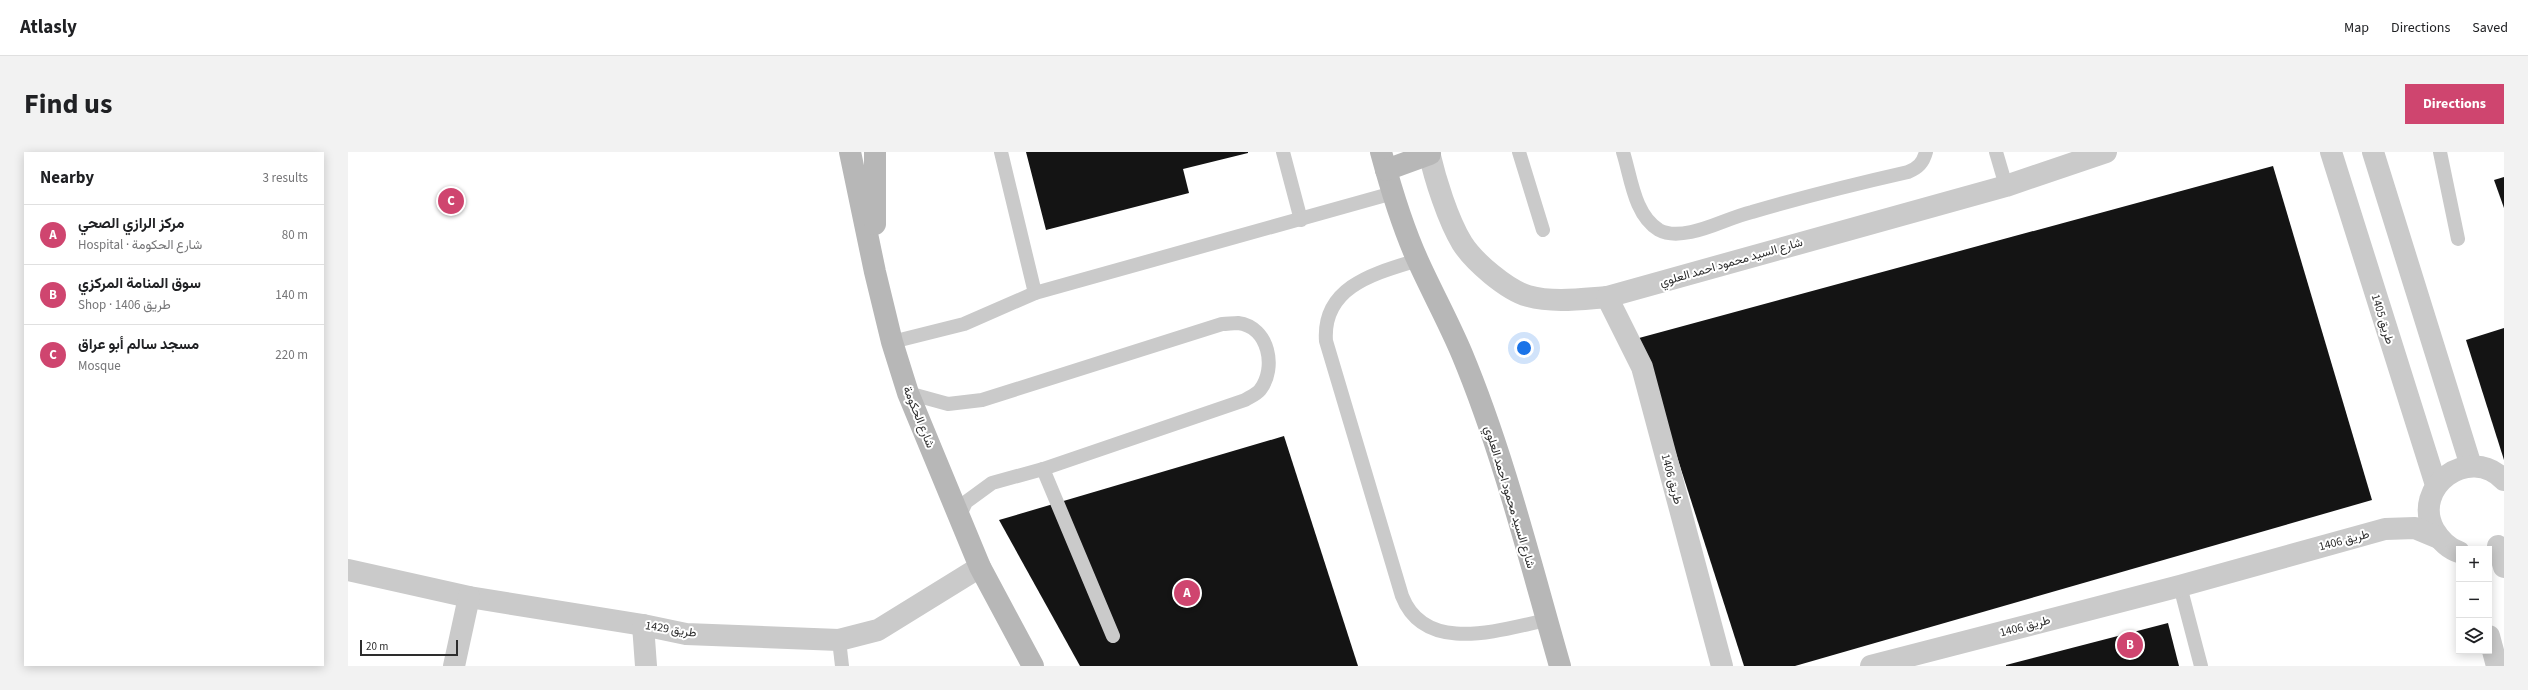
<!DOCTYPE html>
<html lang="en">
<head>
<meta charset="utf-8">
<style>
  body { margin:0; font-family:"Source Sans 3",Vazirmatn,sans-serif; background:#f2f2f2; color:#202124 }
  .controls { position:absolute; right:12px; bottom:12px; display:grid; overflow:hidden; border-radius:0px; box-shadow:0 2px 10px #0003 }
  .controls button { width:36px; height:36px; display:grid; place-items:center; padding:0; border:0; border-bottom:1px solid #e0e0e0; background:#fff; color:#202124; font:20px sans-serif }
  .scale { position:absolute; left:12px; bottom:10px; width:98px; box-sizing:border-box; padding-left:4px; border:2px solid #2d2d2d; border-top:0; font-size:11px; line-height:14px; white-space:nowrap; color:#2d2d2d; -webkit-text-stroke:3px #fff; paint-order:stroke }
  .you { position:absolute; left:1176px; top:196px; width:14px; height:14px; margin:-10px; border:3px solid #fff; border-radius:50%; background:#1a73e8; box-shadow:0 0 0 6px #1a73e833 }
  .badge { display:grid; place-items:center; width:26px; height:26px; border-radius:50%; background:#cf456f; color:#fff; font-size:13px; font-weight:700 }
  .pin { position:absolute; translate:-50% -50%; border:2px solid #fff; box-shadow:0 1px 4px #0006 }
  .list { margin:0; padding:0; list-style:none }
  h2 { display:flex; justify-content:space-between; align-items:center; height:52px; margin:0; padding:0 16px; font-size:17px }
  h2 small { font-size:13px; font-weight:400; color:#757577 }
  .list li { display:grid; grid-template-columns:26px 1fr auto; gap:12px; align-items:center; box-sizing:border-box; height:60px; padding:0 16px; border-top:1px solid #e0e0e0 }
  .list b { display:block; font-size:15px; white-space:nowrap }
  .list p { margin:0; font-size:13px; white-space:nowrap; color:#757577 }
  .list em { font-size:13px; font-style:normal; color:#757577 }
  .icon { flex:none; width:22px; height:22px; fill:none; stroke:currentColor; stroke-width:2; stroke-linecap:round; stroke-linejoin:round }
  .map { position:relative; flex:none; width:2156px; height:514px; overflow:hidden; border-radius:0px }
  header { display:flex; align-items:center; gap:24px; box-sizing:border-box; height:56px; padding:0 20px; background:#fff; border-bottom:1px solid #e0e0e0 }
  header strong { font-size:19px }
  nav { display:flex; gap:22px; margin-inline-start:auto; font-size:14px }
  .intro { display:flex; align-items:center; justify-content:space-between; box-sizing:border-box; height:96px; padding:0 24px }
  h1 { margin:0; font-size:28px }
  .button { padding:10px 18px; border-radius:0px; background:#cf456f; color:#fff; font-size:14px; font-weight:700 }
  main { display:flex; gap:24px; padding:0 24px }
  aside { flex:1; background:#fff; border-radius:0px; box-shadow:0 2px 10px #0003 }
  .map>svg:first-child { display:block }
  .building { fill:#141414 }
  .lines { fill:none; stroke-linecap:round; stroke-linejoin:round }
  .lane { stroke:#cacaca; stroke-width:14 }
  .street { stroke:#cacaca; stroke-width:22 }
  .secondary { stroke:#b7b7b7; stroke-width:22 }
  .labels { text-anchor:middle; stroke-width:4; stroke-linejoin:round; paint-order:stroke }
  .street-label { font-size:12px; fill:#2d2d2d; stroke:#fff }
</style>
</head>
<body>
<header>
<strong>Atlasly</strong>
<nav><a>Map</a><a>Directions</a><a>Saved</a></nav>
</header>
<div class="intro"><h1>Find us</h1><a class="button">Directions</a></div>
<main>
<aside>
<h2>Nearby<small>3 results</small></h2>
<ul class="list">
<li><span class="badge">A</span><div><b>مركز الرازي الصحي</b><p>Hospital · شارع الحكومة</p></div><em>80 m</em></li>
<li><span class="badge">B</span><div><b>سوق المنامة المركزي</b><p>Shop · طريق 1406</p></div><em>140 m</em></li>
<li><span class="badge">C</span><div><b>مسجد سالم أبو عراق</b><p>Mosque</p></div><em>220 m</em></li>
</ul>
</aside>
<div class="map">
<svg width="2156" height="514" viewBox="0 0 2156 514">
  <rect width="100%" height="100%" fill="#fff"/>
  <!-- building -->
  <g class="building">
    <path d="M 678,0 L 900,0 L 900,1 L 835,17 L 841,41 L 698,78 Z"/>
    <path d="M 1925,14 L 2024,348 L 1447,514 L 1396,514 L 1291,186 Z"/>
    <path d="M 2156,25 L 2156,56 L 2146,28 Z"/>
    <path d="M 2156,176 L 2156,308 L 2118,188 Z"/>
    <path d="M 936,284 L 1010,514 L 732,514 L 651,368 Z"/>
    <path d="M 1820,471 L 1831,514 L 1658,514 L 1658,513 Z"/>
  </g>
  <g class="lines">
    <!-- lane -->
    <g class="lane">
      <path d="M 653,0 L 687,141"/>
      <path d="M 935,0 L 953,68"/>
      <path d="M 1171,0 L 1195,78"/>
      <path d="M 1275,0 C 1283,25 1286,63 1311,78 C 1320,83 1333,82 1343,80 C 1364,76 1383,65 1404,60 C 1455,45 1507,32 1560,20 C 1570,16 1575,11 1578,0"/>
      <path d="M 1648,0 L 1658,34"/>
      <path d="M 2092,0 L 2110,87"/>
      <path d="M 1070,108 C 1028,121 974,134 978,189 L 1054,444 C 1077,503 1151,478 1199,468"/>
      <path d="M 544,190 L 616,172 L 687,141 L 1045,41"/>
      <path d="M 560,241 L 600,252 L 634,248 L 874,172 C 879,172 885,171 890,171 C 921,175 929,216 912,238 C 909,242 902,245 897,248 L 695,317 L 644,331 L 618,350 L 612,363"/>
      <path d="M 695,317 L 765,484"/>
      <path d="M 1832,434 L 1853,514"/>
      <path d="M 491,488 L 494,514"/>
    </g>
    <!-- street -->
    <g class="street">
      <path d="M 1081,0 C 1087,27 1100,68 1114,91 C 1126,110 1159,138 1180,144 C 1205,151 1233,147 1259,145 L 1658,34 L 1758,0"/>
      <path d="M 1983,0 L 2088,333"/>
      <path d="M 2025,0 L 2123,314"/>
      <path d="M 1259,145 L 1294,215 L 1374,514"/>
      <path d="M 2150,394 L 2156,415"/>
      <path d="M 2111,400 C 2099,396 2092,388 2086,378 C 2063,335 2121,292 2156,328"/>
      <path d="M 0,418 L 121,445 L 295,473 L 338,482 L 491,488 L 530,478 L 632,415"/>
      <path d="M 295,473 L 298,514"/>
      <path d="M 2141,484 L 2149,514"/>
      <path d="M 106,514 L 121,445"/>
      <path d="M 1523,514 L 1832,434 L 2037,377 L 2067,376 L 2091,386"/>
    </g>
    <!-- secondary -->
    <g class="secondary">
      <path d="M 502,0 L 527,120 L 544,190 L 560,241 L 632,415 L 685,514"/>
      <path d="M 1033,0 C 1043,37 1054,74 1070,109 C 1084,140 1101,171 1114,202 C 1156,303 1182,410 1212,514"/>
      <path d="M 1038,18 L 1082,2"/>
      <path d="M 527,72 L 527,0"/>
    </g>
  </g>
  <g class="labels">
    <!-- street labels -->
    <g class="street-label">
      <text transform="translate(1383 110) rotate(-16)" y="4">شارع السيد محمود احمد العلوي</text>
      <text transform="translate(2035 167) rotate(73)" y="4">طريق 1405</text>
      <text transform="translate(571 265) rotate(68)" y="4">شارع الحكومة</text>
      <text transform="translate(1324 327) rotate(75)" y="4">طريق 1406</text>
      <text transform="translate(1162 345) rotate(73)" y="4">شارع السيد محمود احمد العلوي</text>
      <text transform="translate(1996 388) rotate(-15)" y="4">طريق 1406</text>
      <text transform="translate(1677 474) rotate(-15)" y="4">طريق 1406</text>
      <text transform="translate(323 477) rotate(9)" y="4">طريق 1429</text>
    </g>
  </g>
</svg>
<div class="controls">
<button>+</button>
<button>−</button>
<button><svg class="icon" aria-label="layers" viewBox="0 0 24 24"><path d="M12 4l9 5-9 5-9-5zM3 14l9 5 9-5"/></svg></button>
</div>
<div class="scale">20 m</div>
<div class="you"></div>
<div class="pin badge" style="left:839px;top:441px">A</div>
<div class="pin badge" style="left:1782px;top:493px">B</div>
<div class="pin badge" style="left:103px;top:49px">C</div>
</div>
</main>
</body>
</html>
